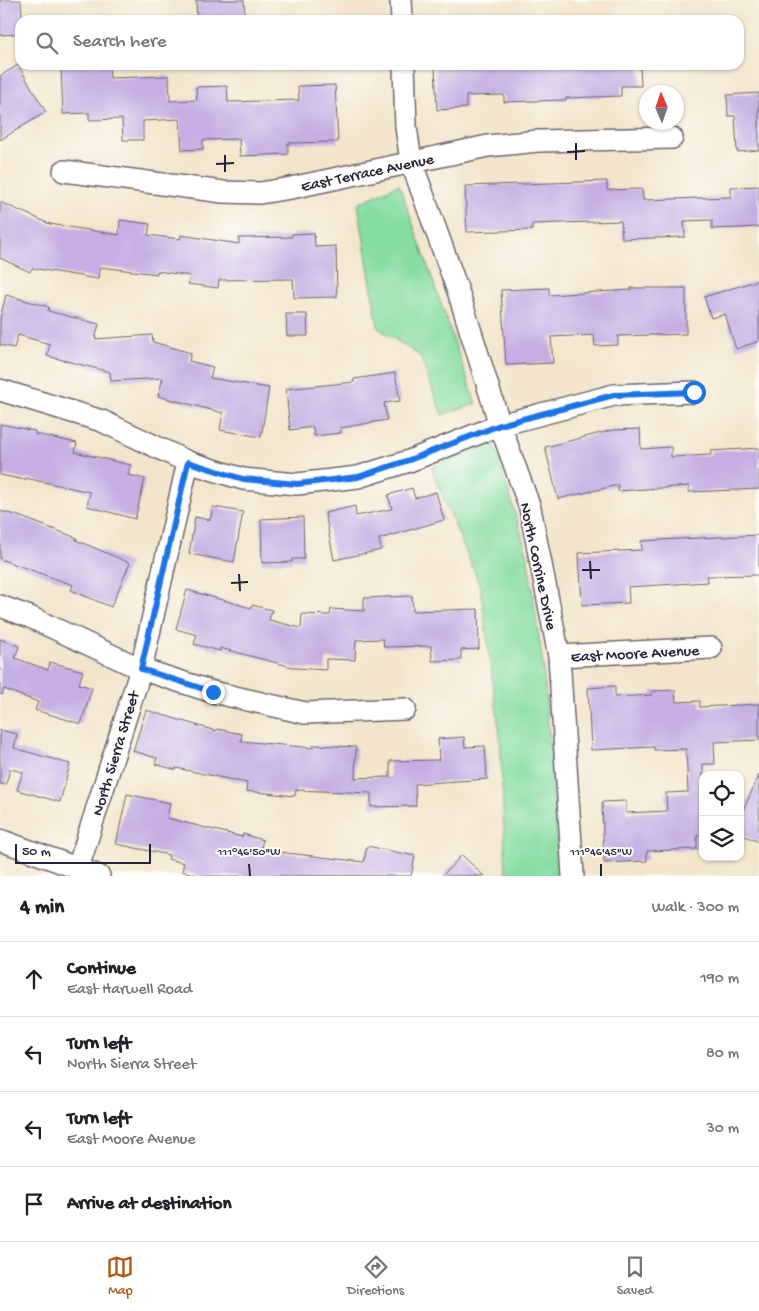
<!DOCTYPE html>
<html lang="en">
<head>
<meta charset="utf-8">
<style>
  body { margin:0; font-family:"Gochi Hand",sans-serif; background:#f6f6f6; color:#202124 }
  .controls { position:absolute; right:15px; bottom:15px; display:grid; overflow:hidden; border-radius:10px; box-shadow:0 1px 4px #0004 }
  .controls button { width:45px; height:45px; display:grid; place-items:center; padding:0; border:0; border-bottom:1px solid #e0e0e0; background:#fff; color:#202124; font:25px sans-serif }
  .compass { position:absolute; left:639px; top:85px; width:45px; height:45px; border-radius:50%; background:#fff; box-shadow:0 1px 4px #0004; rotate:358deg }
  .scale { position:absolute; left:15px; bottom:12px; width:136px; box-sizing:border-box; padding-left:5px; border:2px solid #22223b; border-top:0; font-size:14px; line-height:18px; white-space:nowrap; color:#22223b; -webkit-text-stroke:4px #fdfcf7; paint-order:stroke }
  .stop { position:absolute; width:15px; height:15px; margin:-11px; border:4px solid #1a73e8; border-radius:50%; background:#fff }
  .stop.end { background:#1a73e8; border-color:#fff; box-shadow:0 1px 5px #0008 }
  .list { margin:0; padding:0; list-style:none }
  h2 { display:flex; justify-content:space-between; align-items:center; height:65px; margin:0; padding:0 20px; font-size:21px }
  h2 small { font-size:16px; font-weight:400; color:#757577 }
  .list li { display:grid; grid-template-columns:32px 1fr auto; gap:15px; align-items:center; box-sizing:border-box; height:75px; padding:0 20px; border-top:1px solid #e0e0e0 }
  .list b { display:block; font-size:19px; white-space:nowrap }
  .list p { margin:0; font-size:16px; white-space:nowrap; color:#757577 }
  .list em { font-size:16px; font-style:normal; color:#757577 }
  .icon { flex:none; width:28px; height:28px; fill:none; stroke:currentColor; stroke-width:2; stroke-linecap:round; stroke-linejoin:round }
  .map { position:relative; flex:none; width:759px; height:876px; overflow:hidden }
  .search { position:absolute; background:#fff; box-shadow:0 1px 4px #0004; left:15px; right:15px; top:15px; height:55px; display:flex; align-items:center; gap:12px; box-sizing:border-box; padding:0 18px; border-radius:15px; color:#757577; font-size:19px }
  .sheet { height:365px; background:#fff }
  nav { display:flex; justify-content:space-around; align-items:center; box-sizing:border-box; height:70px; border-top:1px solid #e0e0e0; background:#fff; font-size:14px; color:#757577 }
  nav a { display:grid; justify-items:center; gap:2px }
  nav .on { color:#b45309 }
  .map>svg:first-child { display:block }
  .green { fill:#86dda2; stroke:#54806e }
  .building { fill:#c4aee3 }
  .lines { fill:none; stroke-linecap:round; stroke-linejoin:round }
  .street-casing { stroke:#6b666d; stroke-width:24 }
  .street { stroke:#fff; stroke-width:21 }
  .route { stroke:#1a73e8; stroke-width:6 }
  .ticks { fill:none; stroke:#22223b; stroke-width:2 }
  .labels { text-anchor:middle; stroke-width:4; stroke-linejoin:round; paint-order:stroke }
  .street-label { font-size:16px; fill:#22223b; stroke:#fdfcf7 }
  .ticks-label { font-size:12px; text-anchor:middle; fill:#22223b; stroke:#fdfcf7; stroke-width:4; stroke-linejoin:round; paint-order:stroke }
</style>
</head>
<body>
<div class="map">
<svg width="759" height="876" viewBox="0 0 759 876">
  <rect width="100%" height="100%" fill="#fdfcf7"/>
  <filter id="ink" filterUnits="userSpaceOnUse"><feTurbulence type="fractalNoise" baseFrequency=".02" numOctaves="2"/><feDisplacementMap in="SourceGraphic" scale="10" xChannelSelector="R" yChannelSelector="G"/><feConvolveMatrix kernelMatrix="1 2 1 2 8 2 1 2 1" color-interpolation-filters="sRGB"/></filter>
  <filter id="wash" filterUnits="userSpaceOnUse"><feTurbulence type="fractalNoise" baseFrequency=".0096" numOctaves="4" result="noise"/><feDisplacementMap in="SourceGraphic" scale="20" xChannelSelector="R" yChannelSelector="G"/><feGaussianBlur stdDeviation="1.12" result="paint"/><feColorMatrix in="noise" values="0 0 0 0 0 0 0 0 0 0 0 0 0 0 0 0 0 1.4 0 .05"/><feComposite in="paint" operator="in"/></filter>
  <g filter="url(#wash)">
    <rect width="100%" height="100%" fill="#f2e5cb"/>
    <!-- green -->
    <g class="green">
      <path d="M 399,184 L 476,404 L 442,415 L 420,356 L 378,328 L 358,204 Z"/>
      <path d="M 493,440 L 527,553 L 543,665 L 555,804 L 559,876 L 506,876 L 500,736 L 480,586 L 431,468 Z"/>
    </g>
    <g id="blocks">
      <!-- building -->
      <g class="building">
        <path d="M 0,0 L 21,0 L 22,20 L 20,20 L 20,34 L 0,35 Z"/>
        <path d="M 196,0 L 244,0 L 245,20 L 197,20 Z"/>
        <path d="M 18,65 L 46,112 L 0,140 L 0,76 Z"/>
        <path d="M 109,65 L 110,78 L 169,76 L 170,101 L 197,100 L 196,87 L 227,86 L 228,102 L 299,100 L 298,86 L 335,85 L 338,142 L 288,143 L 288,154 L 240,156 L 239,139 L 203,140 L 203,149 L 182,150 L 180,119 L 143,121 L 143,140 L 123,140 L 122,119 L 89,120 L 89,113 L 63,114 L 61,66 Z"/>
        <path d="M 435,65 L 640,65 L 641,86 L 621,86 L 621,96 L 566,98 L 566,100 L 504,102 L 504,95 L 466,96 L 466,108 L 437,110 Z"/>
        <path d="M 759,93 L 759,150 L 737,152 L 735,116 L 728,116 L 727,95 Z"/>
        <path d="M 607,181 L 607,190 L 642,189 L 643,200 L 731,197 L 731,187 L 759,186 L 759,227 L 712,229 L 712,220 L 684,221 L 685,237 L 622,239 L 621,221 L 532,224 L 532,230 L 467,232 L 465,186 Z"/>
        <path d="M 0,202 L 50,224 L 119,235 L 120,220 L 150,224 L 148,235 L 180,239 L 181,235 L 239,244 L 239,238 L 292,237 L 292,234 L 314,233 L 315,247 L 336,246 L 337,297 L 294,298 L 293,279 L 219,280 L 218,288 L 188,284 L 190,276 L 157,271 L 157,274 L 100,267 L 98,279 L 32,268 L 30,272 L 0,258 Z"/>
        <path d="M 759,280 L 759,341 L 736,349 L 725,314 L 711,318 L 704,297 Z"/>
        <path d="M 549,288 L 549,295 L 631,290 L 631,288 L 686,288 L 686,334 L 618,336 L 618,345 L 595,346 L 594,335 L 551,337 L 553,363 L 506,365 L 501,290 Z"/>
        <path d="M 6,295 L 49,307 L 48,311 L 99,324 L 95,339 L 152,335 L 153,342 L 191,353 L 189,361 L 213,367 L 210,378 L 269,388 L 261,437 L 220,430 L 223,413 L 158,396 L 163,378 L 111,381 L 110,372 L 47,356 L 50,344 L 18,335 L 14,348 L 0,345 L 0,318 Z"/>
        <path d="M 286,314 L 307,314 L 308,336 L 287,336 Z"/>
        <path d="M 395,373 L 400,401 L 384,403 L 387,420 L 340,428 L 341,433 L 314,436 L 313,427 L 290,430 L 286,389 L 354,382 L 354,379 Z"/>
        <path d="M 0,424 L 35,431 L 35,434 L 77,443 L 75,452 L 131,465 L 128,475 L 145,479 L 135,519 L 87,506 L 90,492 L 25,478 L 25,480 L 0,475 Z"/>
        <path d="M 640,429 L 641,449 L 671,447 L 671,457 L 711,455 L 711,451 L 759,448 L 759,489 L 689,492 L 689,486 L 618,491 L 618,485 L 558,499 L 545,447 L 613,430 Z"/>
        <path d="M 412,488 L 415,498 L 436,492 L 444,520 L 379,539 L 381,550 L 334,560 L 325,513 L 355,506 L 356,516 L 392,509 L 388,495 Z"/>
        <path d="M 213,507 L 243,512 L 234,562 L 189,554 L 195,517 L 210,520 Z"/>
        <path d="M 0,511 L 16,515 L 77,538 L 76,540 L 130,563 L 111,607 L 71,590 L 73,585 L 0,559 Z"/>
        <path d="M 303,517 L 304,559 L 292,559 L 292,562 L 262,563 L 261,519 Z"/>
        <path d="M 759,535 L 759,575 L 707,576 L 708,582 L 628,587 L 629,603 L 582,605 L 579,553 L 642,550 L 641,541 Z"/>
        <path d="M 187,590 L 251,608 L 252,605 L 272,610 L 269,620 L 301,628 L 302,614 L 330,615 L 331,609 L 364,611 L 364,598 L 412,596 L 413,611 L 478,609 L 479,649 L 461,650 L 461,660 L 432,661 L 431,646 L 384,647 L 383,639 L 356,640 L 355,660 L 326,659 L 326,670 L 296,668 L 220,648 L 220,651 L 194,644 L 197,635 L 176,629 Z"/>
        <path d="M 0,639 L 19,646 L 15,658 L 48,670 L 50,662 L 83,671 L 79,684 L 92,688 L 81,724 L 35,710 L 38,702 L 4,689 L 2,695 L 0,694 Z"/>
        <path d="M 615,686 L 615,697 L 652,695 L 652,691 L 675,690 L 676,702 L 700,701 L 700,707 L 759,704 L 759,740 L 714,742 L 715,764 L 703,764 L 703,835 L 697,835 L 697,849 L 647,851 L 647,861 L 604,863 L 602,802 L 626,801 L 626,813 L 667,811 L 666,793 L 688,792 L 686,749 L 654,750 L 654,747 L 591,750 L 588,688 Z"/>
        <path d="M 146,710 L 216,731 L 217,729 L 242,734 L 241,741 L 313,748 L 313,745 L 356,747 L 355,778 L 390,777 L 390,761 L 439,760 L 438,739 L 464,737 L 465,747 L 485,746 L 487,779 L 415,784 L 416,806 L 371,807 L 371,793 L 296,790 L 295,796 L 246,791 L 247,783 L 176,768 L 176,770 L 155,764 L 157,758 L 133,751 Z"/>
        <path d="M 0,730 L 17,734 L 14,748 L 70,764 L 60,802 L 17,790 L 23,772 L 10,769 L 6,784 L 0,784 Z"/>
        <path d="M 759,775 L 759,842 L 740,834 L 740,817 Z"/>
        <path d="M 127,794 L 170,803 L 167,818 L 242,837 L 243,834 L 263,840 L 261,847 L 279,852 L 364,862 L 367,846 L 415,856 L 411,876 L 201,876 L 182,871 L 184,863 L 168,859 L 169,855 L 116,844 Z"/>
        <path d="M 462,855 L 484,876 L 442,876 Z"/>
      </g>
    </g>
  </g>
  <g filter="url(#ink)">
    <use href="#blocks" fill-opacity="0" stroke="#6b666d" stroke-width="1"/>
    <g class="lines">
      <!-- street casing -->
      <g class="street-casing">
        <g id="street">
          <path d="M 401,0 L 402,20"/>
          <path d="M 404,65 L 406,127 L 411,161 L 459,294 L 500,425 L 530,508 L 559,656 L 573,876"/>
          <path d="M 64,171 L 223,192 L 260,193 L 291,188 L 488,146 L 538,141 L 672,138"/>
          <path d="M 0,390 L 102,421 L 188,462 L 243,479 L 297,484 L 358,477 L 409,461 L 500,425 L 614,395 L 694,392"/>
          <path d="M 0,606 L 30,617 L 141,669 L 213,692 L 305,713 L 405,709"/>
          <path d="M 559,656 L 711,648"/>
          <path d="M 0,840 L 99,876"/>
          <path d="M 78,868 L 141,669 L 188,462"/>
        </g>
      </g>
      <!-- street -->
      <use href="#street" class="street"/>
    </g>
  </g>
  <g class="lines" filter="url(#ink)">
    <!-- route -->
    <path class="route" d="M 213,692 L 141,669 L 188,462 L 243,479 L 297,484 L 358,477 L 409,460 L 500,425 L 614,395 L 694,392"/>
  </g>
  <!-- ticks -->
  <path class="ticks" d="M 576,143 L 576,160M 567,152 L 585,151M 225,155 L 225,172M 216,164 L 234,163M 590,561 L 591,579M 582,570 L 600,570M 239,574 L 240,591M 231,583 L 248,582M 249,864 L 250,876M 601,864 L 601,876"/>
  <g class="labels">
    <!-- street labels -->
    <g class="street-label">
      <text transform="translate(367 171) rotate(-12)" y="6">East Terrace Avenue</text>
      <text transform="translate(540 566) rotate(78)" y="6">North Corrine Drive</text>
      <text transform="translate(635 652) rotate(-3)" y="6">East Moore Avenue</text>
      <text transform="translate(114 753) rotate(-73)" y="6">North Sierra Street</text>
    </g>
  </g>
  <g class="ticks-label">
    <text x="249" y="855">111°46'50"W</text>
    <text x="601" y="855">111°46'45"W</text>
  </g>
</svg>
<div class="controls">
<button><svg class="icon" aria-label="locate" viewBox="0 0 24 24"><circle cx="12" cy="12" r="6"/><path d="M12 2v4M12 18v4M2 12h4M18 12h4"/></svg></button>
<button><svg class="icon" aria-label="layers" viewBox="0 0 24 24"><path d="M12 4l9 5-9 5-9-5zM3 14l9 5 9-5"/></svg></button>
</div>
<svg class="compass" viewBox="-18 -18 36 36"><path d="M0-13l5 13h-10z" fill="#e53935"/><path d="M0 13l5-13h-10z" fill="#757577"/></svg>
<div class="scale">50 m</div>
<div class="stop" style="left:694px;top:392px"></div>
<div class="stop end" style="left:213px;top:692px"></div>
<div class="search"><svg class="icon" aria-label="search" viewBox="0 0 24 24"><circle cx="10" cy="10" r="6"/><path d="M15 15l6 6"/></svg>Search here</div>
</div>
<section class="sheet">
<h2>4 min<small>Walk · 300 m</small></h2>
<ul class="list">
<li><svg class="icon" aria-label="ahead" viewBox="0 0 24 24"><path d="M12 20V5M6 11l6-6 6 6"/></svg><div><b>Continue</b><p>East Harwell Road</p></div><em>190 m</em></li>
<li><svg class="icon" aria-label="left" viewBox="0 0 24 24"><path d="M17 20v-9H6M10 6l-5 5 5 5"/></svg><div><b>Turn left</b><p>North Sierra Street</p></div><em>80 m</em></li>
<li><svg class="icon" aria-label="left" viewBox="0 0 24 24"><path d="M17 20v-9H6M10 6l-5 5 5 5"/></svg><div><b>Turn left</b><p>East Moore Avenue</p></div><em>30 m</em></li>
<li><svg class="icon" aria-label="arrive" viewBox="0 0 24 24"><path d="M6 21V4h12l-3 4 3 4H6"/></svg><div><b>Arrive at destination</b></div></li>
</ul>
</section>
<nav>
<a class="on"><svg class="icon" aria-label="map" viewBox="0 0 24 24"><path d="M3 6l6-2 6 2 6-2v14l-6 2-6-2-6 2zM9 4v14M15 6v14"/></svg>Map</a>
<a><svg class="icon" aria-label="directions" viewBox="0 0 24 24"><path d="M12 3l9 9-9 9-9-9zM9 14v-3h6M13 9l2 2-2 2"/></svg>Directions</a>
<a><svg class="icon" aria-label="saved" viewBox="0 0 24 24"><path d="M7 4h10v16l-5-4-5 4z"/></svg>Saved</a>
</nav>
</body>
</html>
